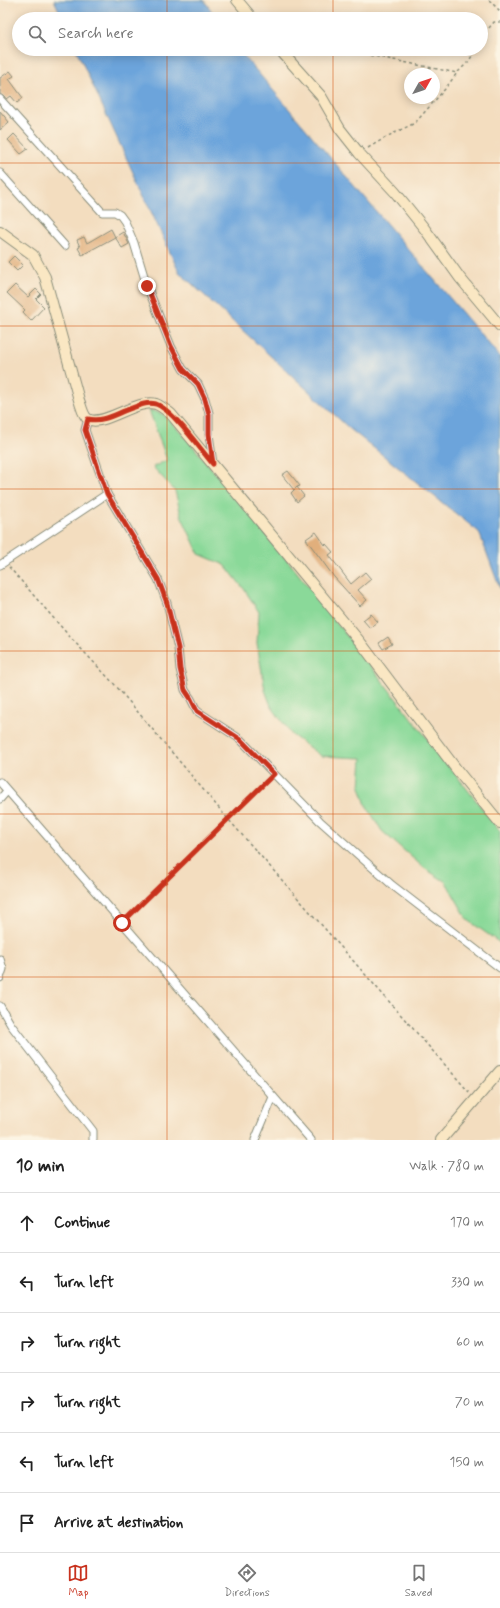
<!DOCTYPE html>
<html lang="en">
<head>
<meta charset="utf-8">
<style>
  body { margin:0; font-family:Mynerve,sans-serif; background:#f2f2f2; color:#222 }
  .compass { position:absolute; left:404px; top:68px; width:36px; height:36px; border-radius:50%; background:#fff; box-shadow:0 2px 10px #0003; rotate:50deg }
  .stop { position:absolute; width:12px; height:12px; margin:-9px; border:3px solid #c8321e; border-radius:50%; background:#fff }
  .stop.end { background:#c8321e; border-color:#fff; box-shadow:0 1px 4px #0008 }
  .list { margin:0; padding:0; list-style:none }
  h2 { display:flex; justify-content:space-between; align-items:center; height:52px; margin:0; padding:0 16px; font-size:17px }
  h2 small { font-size:13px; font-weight:400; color:#767676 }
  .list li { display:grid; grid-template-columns:26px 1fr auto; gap:12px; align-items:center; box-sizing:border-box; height:60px; padding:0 16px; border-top:1px solid #e0e0e0 }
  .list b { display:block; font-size:15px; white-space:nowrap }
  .list em { font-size:13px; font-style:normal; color:#767676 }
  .icon { flex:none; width:22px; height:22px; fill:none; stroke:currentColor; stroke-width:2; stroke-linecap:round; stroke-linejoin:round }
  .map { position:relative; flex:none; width:500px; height:1140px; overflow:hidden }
  .search { position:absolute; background:#fff; box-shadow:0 2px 10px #0003; left:12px; right:12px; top:12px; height:44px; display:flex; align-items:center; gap:10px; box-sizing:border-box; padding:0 14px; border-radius:22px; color:#767676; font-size:15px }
  .sheet { height:412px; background:#fff }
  nav { display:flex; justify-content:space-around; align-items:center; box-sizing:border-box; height:56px; border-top:1px solid #e0e0e0; background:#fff; font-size:11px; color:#767676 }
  nav a { display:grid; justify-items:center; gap:2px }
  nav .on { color:#c8321e }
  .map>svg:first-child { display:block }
  .green { fill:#8ad999; stroke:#548b66 }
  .water { fill:#6ca4db; stroke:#467088 }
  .building { fill:#e1af7b }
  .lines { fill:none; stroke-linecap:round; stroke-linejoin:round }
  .street-casing { stroke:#898d7a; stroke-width:9 }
  .secondary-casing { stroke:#898d7a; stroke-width:12 }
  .path { stroke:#898d7a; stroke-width:1.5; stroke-dasharray:3 3; stroke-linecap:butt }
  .street { stroke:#fff; stroke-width:7 }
  .secondary { stroke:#fae7c3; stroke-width:10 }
  .route { stroke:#c8321e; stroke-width:5 }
  .grid { fill:none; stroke:#d45610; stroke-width:1; stroke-opacity:0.55 }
</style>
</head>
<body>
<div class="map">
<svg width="500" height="1140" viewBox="0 0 500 1140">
  <rect width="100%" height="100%" fill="#fcf5e5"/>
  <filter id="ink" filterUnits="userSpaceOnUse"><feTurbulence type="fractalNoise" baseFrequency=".025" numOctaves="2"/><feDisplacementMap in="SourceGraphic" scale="8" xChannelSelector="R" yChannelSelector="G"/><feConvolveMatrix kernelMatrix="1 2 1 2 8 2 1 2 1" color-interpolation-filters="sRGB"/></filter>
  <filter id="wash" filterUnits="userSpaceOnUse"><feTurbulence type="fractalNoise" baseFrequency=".012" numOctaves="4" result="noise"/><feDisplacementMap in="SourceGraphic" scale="16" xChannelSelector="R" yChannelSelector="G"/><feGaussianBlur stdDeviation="0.9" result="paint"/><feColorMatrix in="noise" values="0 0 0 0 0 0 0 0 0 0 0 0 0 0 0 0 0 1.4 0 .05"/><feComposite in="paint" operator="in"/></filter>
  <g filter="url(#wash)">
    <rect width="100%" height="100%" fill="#f3ddbf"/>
    <!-- green -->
    <path class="green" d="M 149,410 L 163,414 L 182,433 L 285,557 L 500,831 L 500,943 L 468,920 L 446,882 L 424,868 L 382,831 L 366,805 L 360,787 L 362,758 L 321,756 L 292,735 L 271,706 L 265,690 L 257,643 L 259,612 L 244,589 L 225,565 L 199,554 L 181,515 L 175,491 L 153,467 L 167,460 Z"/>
    <!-- water -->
    <g class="water">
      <path d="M 54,0 L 204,0 L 217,19 L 63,19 Z"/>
      <path d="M 76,49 L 238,49 L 500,357 L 500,589 L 479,532 L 350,429 L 179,272 Z"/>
    </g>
    <g id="blocks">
      <!-- building -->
      <g class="building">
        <path d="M 10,71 L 14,76 L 9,79 L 23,98 L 17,103 L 11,96 L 7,99 L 0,94 L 0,78 Z"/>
        <path d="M 0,111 L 9,122 L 0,130 Z"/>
        <path d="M 14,134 L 28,149 L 21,154 L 8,140 Z"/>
        <path d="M 111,229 L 115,237 L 82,255 L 78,248 L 80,247 L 77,240 L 84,237 L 87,243 Z"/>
        <path d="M 123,232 L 129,244 L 122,248 L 115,237 Z"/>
        <path d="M 14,256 L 23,265 L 17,271 L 8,262 Z"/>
        <path d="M 15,285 L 28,297 L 36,289 L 41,294 L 36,299 L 44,307 L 31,321 L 23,312 L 25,310 L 7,293 Z"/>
        <path d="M 288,471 L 300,486 L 297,487 L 304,496 L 297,502 L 291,493 L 297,487 L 294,490 L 282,475 Z"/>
        <path d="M 316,532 L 325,545 L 326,544 L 333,552 L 329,555 L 351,584 L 365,572 L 371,579 L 358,590 L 367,600 L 360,606 L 334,577 L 306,539 Z"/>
        <path d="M 371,614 L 378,622 L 370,628 L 363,620 Z"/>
        <path d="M 388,637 L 392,644 L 383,649 L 379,643 Z"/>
      </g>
    </g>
  </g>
  <g filter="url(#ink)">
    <use href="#blocks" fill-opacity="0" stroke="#898d7a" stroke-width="1"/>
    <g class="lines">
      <!-- street casing -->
      <g class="street-casing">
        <g id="street">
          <path d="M 0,99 L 102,212 L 115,212 L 120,215 L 125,222 L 134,243 L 147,286 L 171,346 L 183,369 L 198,384 L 205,399 L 209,413 L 209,434 L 213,464"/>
          <path d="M 0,173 L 65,246"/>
          <path d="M 107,494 L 158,579 L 167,603 L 178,648 L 180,669 L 185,690 L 191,699 L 197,711 L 240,739 L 320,821 L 392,885 L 500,968"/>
          <path d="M 0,565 L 107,494 L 85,430 L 88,419"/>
          <path d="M 0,782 L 311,1140"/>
          <path d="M 0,799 L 7,791"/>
          <path d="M 0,959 L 3,969 L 0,978"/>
          <path d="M 0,1006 L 11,1025 L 93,1131 L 93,1140"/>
          <path d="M 255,1140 L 273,1097"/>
        </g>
      </g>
      <!-- secondary casing -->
      <g class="secondary-casing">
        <g id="secondary">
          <path d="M 237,0 L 253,19"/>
          <path d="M 279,49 L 321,96 L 340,129 L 359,153 L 395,192 L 424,228 L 460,278 L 500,326"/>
          <path d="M 0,231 L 33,255 L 45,277 L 79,400 C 81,405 83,416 88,419 C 102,428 138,398 156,404 C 161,406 167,411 171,414 L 361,643 L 457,770 L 500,823"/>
          <path d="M 441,1140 L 500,1071"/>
        </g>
      </g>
      <!-- path -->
      <g class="path">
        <path d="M 489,0 L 500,11"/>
        <path d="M 481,37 L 494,22 L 500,22"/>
        <path d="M 353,49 L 369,55 L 457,73"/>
        <path d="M 368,148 L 388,136 L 415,123 L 445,89 L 457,73 L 469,61 L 476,49"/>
        <path d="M 9,567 L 70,637 L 116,686 L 228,819 L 469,1092"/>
        <path d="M 128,917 L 268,779"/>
      </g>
      <!-- street -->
      <use href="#street" class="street"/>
      <!-- secondary -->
      <use href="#secondary" class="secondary"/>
    </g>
  </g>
  <g class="lines" filter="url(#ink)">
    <!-- route -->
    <path class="route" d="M 122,923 L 274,774 L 240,739 L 197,711 L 191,699 L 185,690 L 180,669 L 178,648 L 167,603 L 158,579 L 107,494 L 85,430 L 88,419 C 101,422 112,416 124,411 C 133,408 145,401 156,404 C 173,410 201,450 213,464 L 209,434 L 209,414 L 205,399 L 198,384 L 183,369 L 171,346 L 147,286"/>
  </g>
  <!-- grid -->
  <path class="grid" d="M 167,0 L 167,19M 333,0 L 333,19M 167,49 L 167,1140M 333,49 L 333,1140M 0,163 L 500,163M 0,326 L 500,326M 0,489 L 500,489M 0,651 L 500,651M 0,814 L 500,814M 0,977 L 500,977"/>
</svg>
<svg class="compass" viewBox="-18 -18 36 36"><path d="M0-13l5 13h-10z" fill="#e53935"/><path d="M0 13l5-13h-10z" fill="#767676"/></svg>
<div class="stop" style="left:122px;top:923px"></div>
<div class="stop end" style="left:147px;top:286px"></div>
<div class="search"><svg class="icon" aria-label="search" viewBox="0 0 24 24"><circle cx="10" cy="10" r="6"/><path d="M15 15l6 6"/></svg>Search here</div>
</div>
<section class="sheet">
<h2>10 min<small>Walk · 780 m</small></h2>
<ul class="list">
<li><svg class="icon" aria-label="ahead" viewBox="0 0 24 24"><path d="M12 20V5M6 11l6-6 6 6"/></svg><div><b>Continue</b></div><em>170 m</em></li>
<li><svg class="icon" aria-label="left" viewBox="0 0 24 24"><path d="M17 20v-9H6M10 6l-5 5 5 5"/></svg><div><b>Turn left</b></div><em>330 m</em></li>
<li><svg class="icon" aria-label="right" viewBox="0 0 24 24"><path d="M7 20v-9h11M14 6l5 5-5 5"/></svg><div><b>Turn right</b></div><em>60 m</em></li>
<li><svg class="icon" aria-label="right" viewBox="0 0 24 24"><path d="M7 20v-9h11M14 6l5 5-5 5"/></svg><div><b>Turn right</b></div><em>70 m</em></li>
<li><svg class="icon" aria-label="left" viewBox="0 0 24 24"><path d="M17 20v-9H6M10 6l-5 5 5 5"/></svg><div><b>Turn left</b></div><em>150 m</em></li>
<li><svg class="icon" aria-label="arrive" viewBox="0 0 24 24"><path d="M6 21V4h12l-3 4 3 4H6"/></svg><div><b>Arrive at destination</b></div></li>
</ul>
</section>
<nav>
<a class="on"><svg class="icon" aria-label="map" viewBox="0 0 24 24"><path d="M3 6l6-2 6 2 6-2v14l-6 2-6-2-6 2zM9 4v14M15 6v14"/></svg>Map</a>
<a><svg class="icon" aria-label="directions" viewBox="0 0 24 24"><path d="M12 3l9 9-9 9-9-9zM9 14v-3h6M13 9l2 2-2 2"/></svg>Directions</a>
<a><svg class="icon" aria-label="saved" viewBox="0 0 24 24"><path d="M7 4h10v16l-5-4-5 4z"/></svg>Saved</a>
</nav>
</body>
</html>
